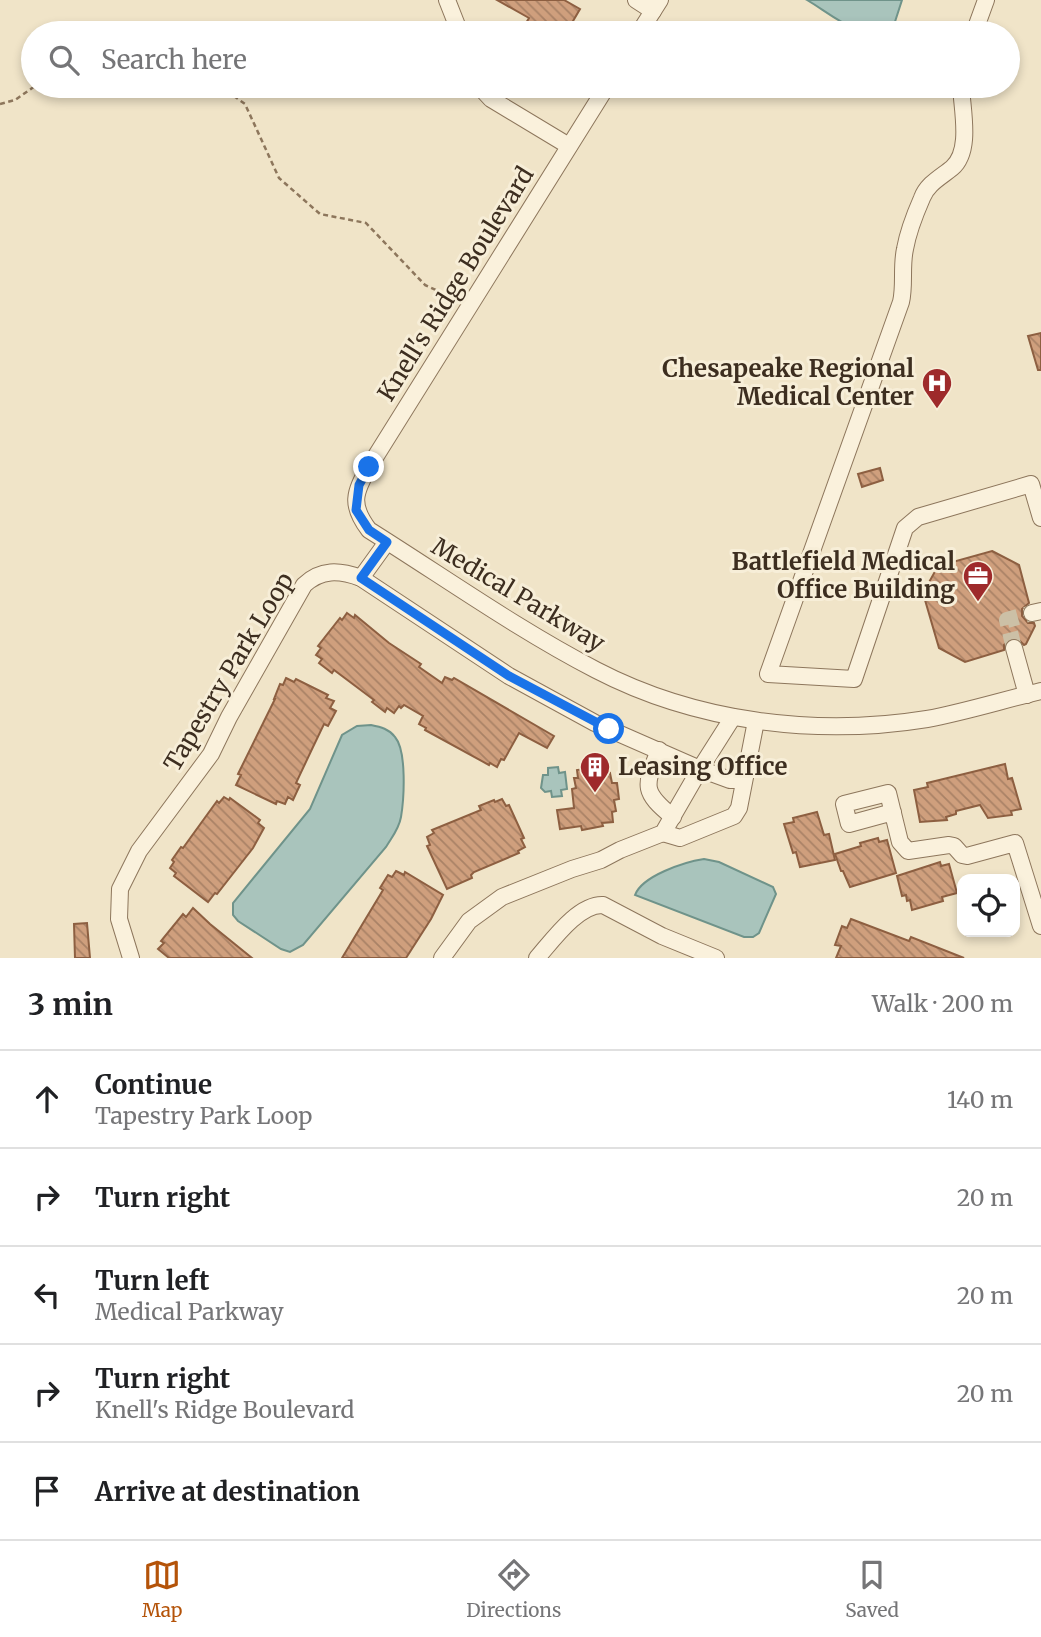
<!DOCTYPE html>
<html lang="en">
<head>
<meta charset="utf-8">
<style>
  body { margin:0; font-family:Merriweather,serif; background:#f6f6f6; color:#202124 }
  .controls { position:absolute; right:21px; bottom:21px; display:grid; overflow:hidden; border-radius:14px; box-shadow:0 4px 10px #0003 }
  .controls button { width:63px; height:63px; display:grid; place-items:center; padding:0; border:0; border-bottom:2px solid #e0e0e0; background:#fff; color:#202124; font:35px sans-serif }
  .stop { position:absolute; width:21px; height:21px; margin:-16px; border:5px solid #1a73e8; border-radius:50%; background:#fff }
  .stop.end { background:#1a73e8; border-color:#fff; box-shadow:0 2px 7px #0008 }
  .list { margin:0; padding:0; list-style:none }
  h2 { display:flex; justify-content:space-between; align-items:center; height:91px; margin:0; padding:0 28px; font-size:30px }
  h2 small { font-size:23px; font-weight:400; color:#757577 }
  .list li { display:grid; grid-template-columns:46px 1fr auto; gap:21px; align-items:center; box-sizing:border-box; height:98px; padding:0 28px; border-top:2px solid #e0e0e0 }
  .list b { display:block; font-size:26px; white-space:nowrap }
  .list p { margin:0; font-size:23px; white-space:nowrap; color:#757577 }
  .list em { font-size:23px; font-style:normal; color:#757577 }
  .icon { flex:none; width:38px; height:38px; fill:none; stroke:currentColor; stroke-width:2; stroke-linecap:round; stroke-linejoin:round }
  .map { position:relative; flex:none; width:1041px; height:958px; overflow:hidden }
  .search { position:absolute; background:#fff; box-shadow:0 4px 10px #0003; left:21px; right:21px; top:21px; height:77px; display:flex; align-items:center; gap:18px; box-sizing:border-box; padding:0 24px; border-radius:38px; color:#757577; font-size:26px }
  .sheet { height:581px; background:#fff }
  nav { display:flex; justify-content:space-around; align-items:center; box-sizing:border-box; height:98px; border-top:2px solid #e0e0e0; background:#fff; font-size:19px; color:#757577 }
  nav a { display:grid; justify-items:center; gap:4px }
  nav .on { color:#b45309 }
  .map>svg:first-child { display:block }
  .water { fill:#a9c4bc; stroke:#6f938a; stroke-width:2 }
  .building { fill:url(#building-back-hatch); stroke:#8d5f41; stroke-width:2 }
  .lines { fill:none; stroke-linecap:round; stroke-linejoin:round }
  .minor-tunnel { stroke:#ccc0a6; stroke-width:16; stroke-dasharray:16 8; stroke-linecap:butt }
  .minor-casing { stroke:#8d765c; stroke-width:18 }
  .path { stroke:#8d765c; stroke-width:2.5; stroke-dasharray:5 3.5; stroke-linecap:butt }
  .minor { stroke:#faf1dc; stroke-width:16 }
  .route { stroke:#1a73e8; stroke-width:9 }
  .labels { text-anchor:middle; stroke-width:6; stroke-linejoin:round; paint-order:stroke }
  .street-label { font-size:24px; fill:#3d2e20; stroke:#f7eed8 }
  .poi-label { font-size:24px; font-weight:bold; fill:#3d2e20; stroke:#f7eed8; text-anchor:end }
</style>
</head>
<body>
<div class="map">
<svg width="1041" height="958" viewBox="0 0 1041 958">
  <defs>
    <pattern id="building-back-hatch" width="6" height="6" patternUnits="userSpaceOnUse" patternTransform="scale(1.75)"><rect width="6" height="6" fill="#cf9f7d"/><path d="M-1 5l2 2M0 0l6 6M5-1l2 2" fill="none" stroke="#a98266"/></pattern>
  </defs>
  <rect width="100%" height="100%" fill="#f0e4c8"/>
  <!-- water -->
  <g class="water">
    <path d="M 807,0 L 902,0 L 892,31 C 862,43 831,14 807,0 Z"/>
    <path d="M 371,725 C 381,727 389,729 395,737 C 407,751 404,799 401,817 C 399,829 392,837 386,847 L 303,945 L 290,952 L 281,949 L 238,921 L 233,915 L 233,903 L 310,809 L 342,735 L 357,726 Z"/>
    <path d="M 558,767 L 559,773 L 565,772 L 567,789 L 561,790 L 562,796 L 552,797 L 551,791 L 545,792 L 541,788 L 543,775 L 548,775 L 548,768 Z"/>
    <path d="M 704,859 L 719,862 L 773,887 L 776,894 L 759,933 L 753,937 L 744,937 L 635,895 C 642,876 684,862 704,859 Z"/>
  </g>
  <!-- building -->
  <g class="building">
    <path d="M 497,0 L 564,0 L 580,9 L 566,33 L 520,33 L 529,18 Z"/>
    <path d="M 1041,333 L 1041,370 L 1038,370 L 1028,336 Z"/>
    <path d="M 880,468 L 883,480 L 862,487 L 858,474 Z"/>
    <path d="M 992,551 L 1019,565 L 1029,603 L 1022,609 L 1022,616 L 1028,623 L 1034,623 L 1035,626 L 1026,644 L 1024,645 L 1017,638 L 1011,638 L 1004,645 L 1004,650 L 965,662 L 939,648 L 923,593 L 938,566 Z"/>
    <path d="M 347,613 L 354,618 L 355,615 L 389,643 L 421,664 L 419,667 L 442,683 L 445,677 L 452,680 L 454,678 L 554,736 L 547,748 L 519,733 L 504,760 L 501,759 L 497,767 L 490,763 L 489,765 L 425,730 L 426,728 L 419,724 L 423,716 L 404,705 L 401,708 L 399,706 L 394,713 L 387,708 L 385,712 L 372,702 L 374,700 L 334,670 L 332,673 L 319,663 L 322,659 L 316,655 L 321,648 L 318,646 L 340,618 L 342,620 Z"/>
    <path d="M 286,678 L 294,682 L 296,679 L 328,695 L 326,698 L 334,701 L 330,708 L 336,711 L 328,726 L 324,724 L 313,747 L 296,783 L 300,785 L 293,800 L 288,797 L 285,804 L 277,801 L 276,804 L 236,785 L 241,775 L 238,774 L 275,699 L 274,699 L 280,684 L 283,685 Z"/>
    <path d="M 1005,764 L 1008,779 L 1012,778 L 1021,809 L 1011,811 L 1012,815 L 988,818 L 980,805 L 956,811 L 956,814 L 946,817 L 947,820 L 920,822 L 914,790 L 928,787 L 927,783 Z"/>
    <path d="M 605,766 L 607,774 L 610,773 L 612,783 L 617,783 L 619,799 L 614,800 L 616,811 L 612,812 L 613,822 L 602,823 L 603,826 L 582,830 L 581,826 L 560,829 L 557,810 L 574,808 L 572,789 L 576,788 L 574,778 L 578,778 L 577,770 Z"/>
    <path d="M 224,797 L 229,800 L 230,798 L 260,820 L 258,823 L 264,828 L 253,848 L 217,894 L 215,893 L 208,902 L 174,876 L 176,873 L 170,868 L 174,862 L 172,860 L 181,847 L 183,848 L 217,801 L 219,803 Z"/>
    <path d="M 502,799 L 506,806 L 509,805 L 524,838 L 521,839 L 525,847 L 518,851 L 519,853 L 474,872 L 471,875 L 472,878 L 447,889 L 427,846 L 430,845 L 427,837 L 434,833 L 432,830 L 481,810 L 479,806 L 494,800 L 495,802 Z"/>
    <path d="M 817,812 L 824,835 L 829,834 L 835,860 L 800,867 L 796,852 L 793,853 L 784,824 L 794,822 L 793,818 Z"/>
    <path d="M 878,838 L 879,842 L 887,840 L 896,873 L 850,887 L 843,871 L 841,871 L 835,854 L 861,846 L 860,843 Z"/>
    <path d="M 940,862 L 941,866 L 949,864 L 957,893 L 942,897 L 943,901 L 912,910 L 910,900 L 907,901 L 906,895 L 902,896 L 897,876 Z"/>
    <path d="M 396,871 L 404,875 L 405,872 L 443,895 L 431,919 L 406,958 L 342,958 L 383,890 L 380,888 L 388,875 L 392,877 Z"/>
    <path d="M 193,908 L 210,924 L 252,958 L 169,958 L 158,949 L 164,943 L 161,941 L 183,914 L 186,917 Z"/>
    <path d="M 851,919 L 909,941 L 911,937 L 964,958 L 836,958 L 841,946 L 835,945 L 842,926 L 847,928 Z"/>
    <path d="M 87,923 L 90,958 L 75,958 L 74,924 Z"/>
  </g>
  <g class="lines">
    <!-- minor-tunnel -->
    <path class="minor-tunnel" d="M 1014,648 L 1007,620 L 1032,613"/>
    <!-- minor casing -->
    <g class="minor-casing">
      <g id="minor">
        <path d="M 447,0 L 460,33"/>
        <path d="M 636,0 L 653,11"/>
        <path d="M 639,33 L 660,0"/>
        <path d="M 974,33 L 986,0"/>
        <path d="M 479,86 L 491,99 L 569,146"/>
        <path d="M 607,86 L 369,467 C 354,493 350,505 369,530 C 444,577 517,629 596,670 C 696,722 816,737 927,719 C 965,712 1003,700 1041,691"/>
        <path d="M 961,86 C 962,110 972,151 952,168 C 941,177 927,184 922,198 C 915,214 908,232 905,249 C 901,267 905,285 901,302 L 768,674 L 854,679 L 905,528 L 918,517 L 1031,484 L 1041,518"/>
        <path d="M 361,578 L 387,542"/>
        <path d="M 1032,613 L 1041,611"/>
        <path d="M 1014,648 L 1027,695"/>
        <path d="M 733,717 L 700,769 L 730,780 L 743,780"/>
        <path d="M 659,750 C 645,786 641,791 673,817"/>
        <path d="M 893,812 L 849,824 L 844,804 L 888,793 L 900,842 L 908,851 L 949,845 L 954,846 L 962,855 L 967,856 L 1015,843 L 1041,926"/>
        <path d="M 663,833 L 680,838 L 734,816 L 739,808 L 756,721"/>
        <path d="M 131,958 L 119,919 L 120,889 L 139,851 L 211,754 L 229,717 L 304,585 C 321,569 339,570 361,578 L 509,676 L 595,723 L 700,769 L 663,833 L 620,850 L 601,860 L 572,869 L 502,897 L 469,921 L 442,958"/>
        <path d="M 537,958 C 552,941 578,904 603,905 L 662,936 L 716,958"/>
      </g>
    </g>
    <!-- path -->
    <g class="path">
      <path d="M 83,86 L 106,91 L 142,86"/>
      <path d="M 220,86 L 245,104 L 279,178 L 320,214 L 366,223 L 425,285 L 456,299"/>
      <path d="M 0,104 L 15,100 L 35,86"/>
    </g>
    <!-- minor -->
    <use href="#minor" class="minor"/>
  </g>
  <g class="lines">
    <!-- route -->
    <path class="route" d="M 369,467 L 359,485 L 356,510 L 369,530 L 387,542 L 361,578 L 509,676 L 609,729"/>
  </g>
  <!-- icons -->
  <defs>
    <g id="hospital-pin" transform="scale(1.575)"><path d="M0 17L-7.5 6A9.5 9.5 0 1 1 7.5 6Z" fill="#9e2a2b" stroke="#f7eed8"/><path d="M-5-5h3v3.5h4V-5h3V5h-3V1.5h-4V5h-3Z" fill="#fff"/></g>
    <g id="office-pin" transform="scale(1.575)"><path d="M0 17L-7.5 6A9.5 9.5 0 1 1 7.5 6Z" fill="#9e2a2b" stroke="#f7eed8"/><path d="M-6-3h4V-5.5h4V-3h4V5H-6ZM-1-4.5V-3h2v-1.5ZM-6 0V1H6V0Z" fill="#fff"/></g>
    <g id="building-pin" transform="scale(1.575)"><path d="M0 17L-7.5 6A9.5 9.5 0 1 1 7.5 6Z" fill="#9e2a2b" stroke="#f7eed8"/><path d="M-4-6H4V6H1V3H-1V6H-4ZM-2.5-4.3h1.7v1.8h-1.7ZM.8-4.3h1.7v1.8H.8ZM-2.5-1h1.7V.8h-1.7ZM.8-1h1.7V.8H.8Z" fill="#fff"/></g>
  </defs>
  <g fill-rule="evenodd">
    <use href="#hospital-pin" x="937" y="383"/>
    <use href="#office-pin" x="978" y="576"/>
    <use href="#building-pin" x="595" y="767"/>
  </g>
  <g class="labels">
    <!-- street labels -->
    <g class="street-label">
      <text transform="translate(456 284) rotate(-58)" y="8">Knell's Ridge Boulevard</text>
      <text transform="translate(518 595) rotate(31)" y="8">Medical Parkway</text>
      <text transform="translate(229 672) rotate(-59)" y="8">Tapestry Park Loop</text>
    </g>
    <!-- poi labels -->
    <g class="poi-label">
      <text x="914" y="377">Chesapeake Regional<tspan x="914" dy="28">Medical Center</tspan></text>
      <text x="955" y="570">Battlefield Medical<tspan x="955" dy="28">Office Building</tspan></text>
      <text x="618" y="775" text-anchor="start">Leasing Office</text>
    </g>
  </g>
</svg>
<div class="controls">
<button><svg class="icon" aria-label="locate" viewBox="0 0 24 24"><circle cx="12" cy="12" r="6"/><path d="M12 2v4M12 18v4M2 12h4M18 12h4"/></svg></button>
</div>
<div class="stop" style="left:609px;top:729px"></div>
<div class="stop end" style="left:369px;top:467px"></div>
<div class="search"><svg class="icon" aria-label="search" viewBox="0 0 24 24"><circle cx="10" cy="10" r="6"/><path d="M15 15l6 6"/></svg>Search here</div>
</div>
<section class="sheet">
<h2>3 min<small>Walk · 200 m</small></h2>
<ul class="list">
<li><svg class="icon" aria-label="ahead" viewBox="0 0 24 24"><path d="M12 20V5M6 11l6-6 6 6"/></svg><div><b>Continue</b><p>Tapestry Park Loop</p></div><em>140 m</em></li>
<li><svg class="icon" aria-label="right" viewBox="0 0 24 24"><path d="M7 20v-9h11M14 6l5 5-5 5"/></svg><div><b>Turn right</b></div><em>20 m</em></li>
<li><svg class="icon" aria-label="left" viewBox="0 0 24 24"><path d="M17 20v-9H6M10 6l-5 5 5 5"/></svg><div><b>Turn left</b><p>Medical Parkway</p></div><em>20 m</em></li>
<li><svg class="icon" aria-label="right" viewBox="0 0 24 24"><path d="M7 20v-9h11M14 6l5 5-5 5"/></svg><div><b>Turn right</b><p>Knell's Ridge Boulevard</p></div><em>20 m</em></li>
<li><svg class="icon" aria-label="arrive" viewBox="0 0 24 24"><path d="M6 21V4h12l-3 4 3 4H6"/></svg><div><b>Arrive at destination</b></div></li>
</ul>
</section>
<nav>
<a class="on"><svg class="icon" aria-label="map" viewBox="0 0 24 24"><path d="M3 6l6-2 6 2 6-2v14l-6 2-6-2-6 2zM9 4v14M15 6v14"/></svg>Map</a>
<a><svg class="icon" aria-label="directions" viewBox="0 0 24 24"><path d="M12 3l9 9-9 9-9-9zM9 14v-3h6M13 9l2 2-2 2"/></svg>Directions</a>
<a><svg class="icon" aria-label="saved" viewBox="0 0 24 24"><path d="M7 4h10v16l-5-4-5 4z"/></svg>Saved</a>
</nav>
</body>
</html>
